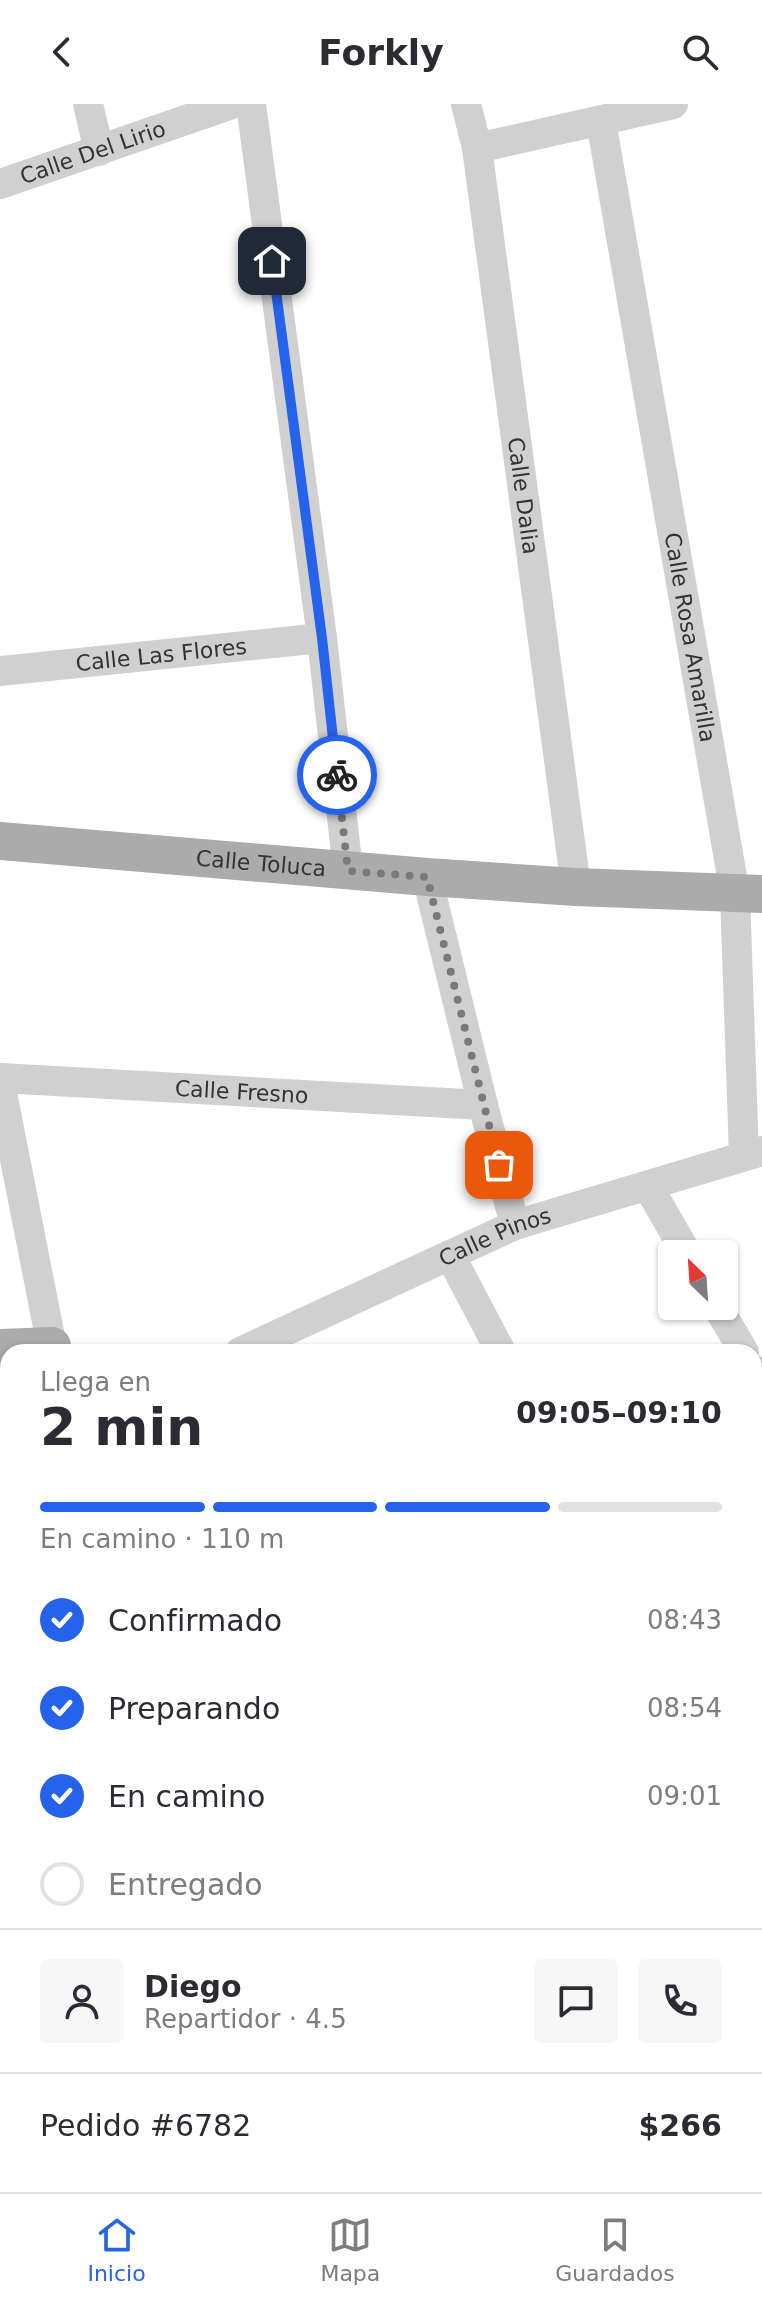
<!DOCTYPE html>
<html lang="es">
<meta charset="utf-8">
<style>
:root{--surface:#fff;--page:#f7f7f7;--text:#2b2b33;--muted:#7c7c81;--line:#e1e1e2;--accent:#2563eb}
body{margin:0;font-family:"DejaVu Sans",sans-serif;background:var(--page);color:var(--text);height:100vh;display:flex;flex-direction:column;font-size:30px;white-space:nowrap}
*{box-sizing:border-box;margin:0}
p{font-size:26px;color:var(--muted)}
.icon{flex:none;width:44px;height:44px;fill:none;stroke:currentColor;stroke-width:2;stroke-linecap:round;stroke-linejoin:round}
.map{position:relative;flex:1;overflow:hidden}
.panel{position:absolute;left:0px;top:1240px;width:762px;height:848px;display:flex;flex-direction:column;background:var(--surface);border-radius:24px 24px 0 0;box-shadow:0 2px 6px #0004}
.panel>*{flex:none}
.needle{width:52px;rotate:335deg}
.buttons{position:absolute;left:658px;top:1136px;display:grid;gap:16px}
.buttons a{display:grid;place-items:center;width:80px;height:80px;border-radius:8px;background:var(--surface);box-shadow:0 2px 6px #0004;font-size:40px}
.pin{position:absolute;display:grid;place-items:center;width:68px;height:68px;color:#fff;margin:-34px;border-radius:16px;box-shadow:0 4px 12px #0006}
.courier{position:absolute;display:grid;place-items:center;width:80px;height:80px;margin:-40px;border:6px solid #2563eb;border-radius:50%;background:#fff;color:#222;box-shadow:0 2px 10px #0007}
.head em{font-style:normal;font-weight:700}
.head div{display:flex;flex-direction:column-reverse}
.head{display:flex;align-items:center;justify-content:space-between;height:136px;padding:0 40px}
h1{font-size:52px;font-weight:700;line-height:60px}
.bar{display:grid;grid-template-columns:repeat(4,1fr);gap:12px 8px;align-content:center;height:96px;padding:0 40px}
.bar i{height:10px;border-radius:6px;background:var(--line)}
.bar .active{background:var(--accent)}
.bar p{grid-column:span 4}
.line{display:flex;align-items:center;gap:20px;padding:0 40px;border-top:2px solid var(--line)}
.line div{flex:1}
.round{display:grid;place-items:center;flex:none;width:84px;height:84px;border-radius:8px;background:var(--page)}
ol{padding:0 40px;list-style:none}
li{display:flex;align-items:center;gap:24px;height:88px}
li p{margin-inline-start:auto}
li .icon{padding:8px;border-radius:50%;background:var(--accent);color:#fff;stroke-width:4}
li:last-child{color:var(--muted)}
li i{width:44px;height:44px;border:4px solid var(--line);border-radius:50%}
header{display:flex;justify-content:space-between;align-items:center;height:104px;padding:0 40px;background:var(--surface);font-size:36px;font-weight:700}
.dock{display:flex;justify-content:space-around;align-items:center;height:112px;border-top:2px solid var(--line);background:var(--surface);font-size:22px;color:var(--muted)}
.dock a{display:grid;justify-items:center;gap:4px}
.dock .active{color:var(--accent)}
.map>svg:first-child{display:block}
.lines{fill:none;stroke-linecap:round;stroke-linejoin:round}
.minor{stroke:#d0d0d0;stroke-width:30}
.major{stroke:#ababab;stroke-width:38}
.done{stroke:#7a7a7a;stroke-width:8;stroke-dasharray:0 14.4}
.route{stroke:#2563eb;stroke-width:10}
.labels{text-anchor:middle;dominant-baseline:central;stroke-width:8;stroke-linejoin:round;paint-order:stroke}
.street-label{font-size:22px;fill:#333;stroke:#fff}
</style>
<header><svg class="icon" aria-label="back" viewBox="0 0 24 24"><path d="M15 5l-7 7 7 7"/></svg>Forkly<svg class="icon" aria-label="search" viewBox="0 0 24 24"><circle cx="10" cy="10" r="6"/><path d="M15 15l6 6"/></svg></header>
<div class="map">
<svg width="762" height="2088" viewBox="0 0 762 2088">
<rect width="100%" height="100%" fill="#fff"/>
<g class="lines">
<g class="minor">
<path d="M88 0 99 47"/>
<path d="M251 0 322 534 348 767"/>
<path id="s1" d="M466 0 477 44 576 783"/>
<path id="s2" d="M601 17 735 790 744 1052"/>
<path d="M477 44 673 0"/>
<path id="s3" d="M0 80 232 0"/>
<path id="s4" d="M0 567 322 534"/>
<path d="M427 773 483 1001 515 1121"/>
<path id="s5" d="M0 974 483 1001"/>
<path d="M0 979 53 1248"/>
<path d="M648 1082 687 1150"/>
<path d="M450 1151 501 1248"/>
<path d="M717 1202 744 1248"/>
<path id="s6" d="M240 1248 515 1121 762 1047"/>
<path d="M754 1266 762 1279"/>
<path d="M754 1387 762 1376"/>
<path d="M0 1578H8"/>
<path d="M754 1587 762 1584"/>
<path d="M754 1804 762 1809"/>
<path d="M0 1814 8 1813"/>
<path d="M754 1937 762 1936"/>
<path d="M0 2030 8 2029"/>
<path d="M710 2080 712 2088"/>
</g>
<g class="major">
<path id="s7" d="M0 737 427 773 576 783 762 790"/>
<path d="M0 1244 52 1242"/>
</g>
</g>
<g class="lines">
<path class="done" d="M337 671 348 767 427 773 499 1061"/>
<path class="route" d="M272 157 322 534 337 671"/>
</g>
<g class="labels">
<g class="street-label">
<text stroke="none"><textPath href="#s3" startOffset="98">Calle Del Lirio</textPath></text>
<text stroke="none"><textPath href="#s1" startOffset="396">Calle Dalia</textPath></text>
<text stroke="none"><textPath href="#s2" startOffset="524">Calle Rosa Amarilla</textPath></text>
<text stroke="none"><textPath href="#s4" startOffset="162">Calle Las Flores</textPath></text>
<text stroke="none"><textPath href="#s7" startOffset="262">Calle Toluca</textPath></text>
<text stroke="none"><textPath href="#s5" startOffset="242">Calle Fresno</textPath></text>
<text stroke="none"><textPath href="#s6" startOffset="280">Calle Pinos</textPath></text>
</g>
</g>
</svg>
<div class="buttons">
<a><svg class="needle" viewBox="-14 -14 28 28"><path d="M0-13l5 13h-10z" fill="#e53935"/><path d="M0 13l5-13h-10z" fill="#7c7c81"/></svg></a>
</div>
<div class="pin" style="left:499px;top:1061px;background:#ea580c"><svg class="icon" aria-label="bag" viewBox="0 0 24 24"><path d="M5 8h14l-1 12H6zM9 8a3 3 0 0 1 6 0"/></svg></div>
<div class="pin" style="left:272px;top:157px;background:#1f2937"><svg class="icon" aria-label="home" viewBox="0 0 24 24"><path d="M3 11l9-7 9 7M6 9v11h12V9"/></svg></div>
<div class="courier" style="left:337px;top:671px"><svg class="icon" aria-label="bike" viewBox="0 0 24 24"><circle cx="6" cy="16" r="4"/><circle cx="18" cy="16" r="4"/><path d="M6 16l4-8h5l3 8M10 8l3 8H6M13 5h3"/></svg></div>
<section class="panel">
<div class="head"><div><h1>2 min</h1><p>Llega en</p></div><em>09:05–09:10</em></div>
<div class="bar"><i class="active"></i><i class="active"></i><i class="active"></i><i></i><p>En camino · 110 m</p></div>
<ol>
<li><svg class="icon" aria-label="check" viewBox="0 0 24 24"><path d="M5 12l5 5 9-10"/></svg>Confirmado<p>08:43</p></li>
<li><svg class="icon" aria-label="check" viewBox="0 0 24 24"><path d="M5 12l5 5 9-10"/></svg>Preparando<p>08:54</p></li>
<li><svg class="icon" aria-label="check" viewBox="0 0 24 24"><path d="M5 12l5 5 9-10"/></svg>En camino<p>09:01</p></li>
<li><i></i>Entregado</li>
</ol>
<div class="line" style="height:144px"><a class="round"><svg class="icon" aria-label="person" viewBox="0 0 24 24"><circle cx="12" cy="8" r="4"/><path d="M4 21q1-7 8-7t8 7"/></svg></a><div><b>Diego</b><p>Repartidor · 4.5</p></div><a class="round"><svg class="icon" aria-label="chat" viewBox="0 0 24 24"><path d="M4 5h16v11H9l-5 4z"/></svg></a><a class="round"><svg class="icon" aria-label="phone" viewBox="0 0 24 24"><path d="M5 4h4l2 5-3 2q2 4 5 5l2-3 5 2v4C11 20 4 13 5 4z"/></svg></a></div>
<div class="line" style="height:104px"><div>Pedido #6782</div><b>$266</b></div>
</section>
</div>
<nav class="dock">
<a class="active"><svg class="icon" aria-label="home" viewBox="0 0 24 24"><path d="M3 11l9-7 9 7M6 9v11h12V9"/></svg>Inicio</a>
<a><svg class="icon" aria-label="map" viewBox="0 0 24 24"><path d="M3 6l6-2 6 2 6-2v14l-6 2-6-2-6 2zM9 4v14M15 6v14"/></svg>Mapa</a>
<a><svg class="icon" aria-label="saved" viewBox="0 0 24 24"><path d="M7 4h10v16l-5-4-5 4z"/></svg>Guardados</a>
</nav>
